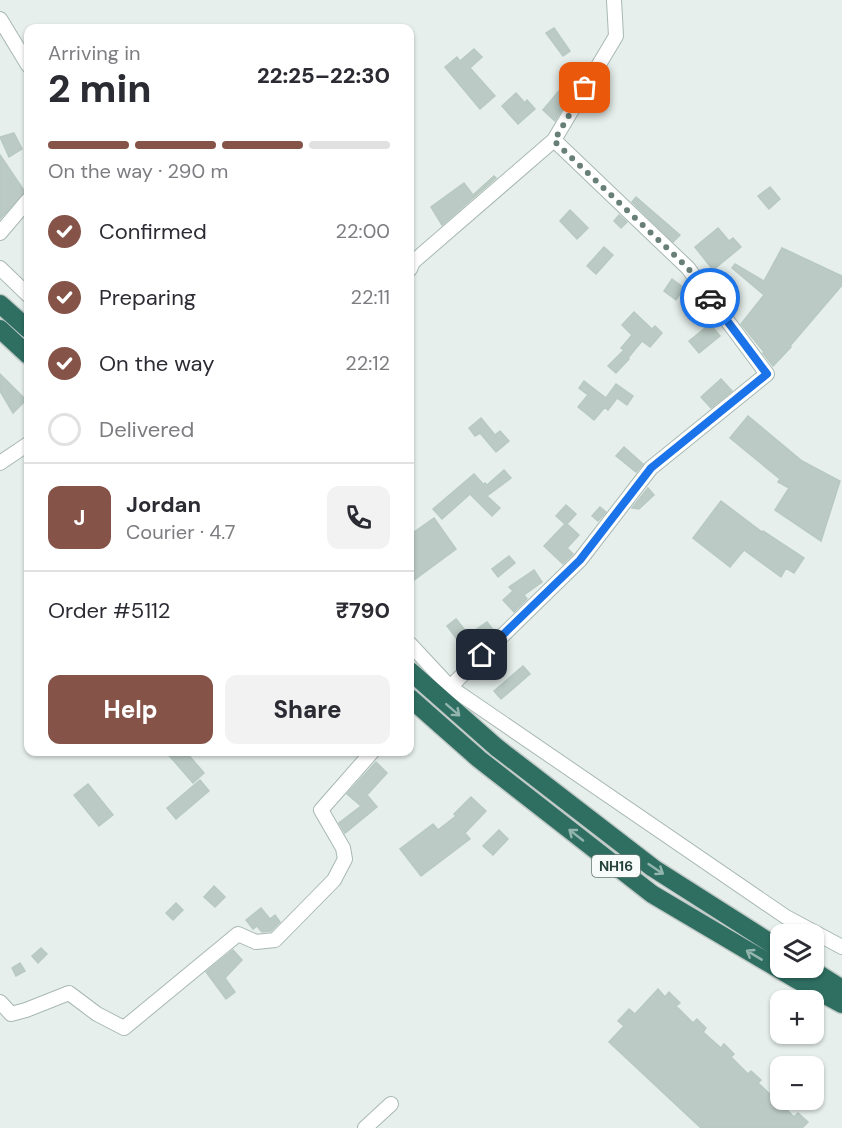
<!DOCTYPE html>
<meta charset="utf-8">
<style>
:root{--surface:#fff;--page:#f2f2f3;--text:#2b2b33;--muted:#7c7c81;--line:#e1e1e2;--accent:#855347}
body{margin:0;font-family:"DM Sans",sans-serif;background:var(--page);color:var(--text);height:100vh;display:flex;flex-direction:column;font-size:22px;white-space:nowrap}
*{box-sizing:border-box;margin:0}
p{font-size:20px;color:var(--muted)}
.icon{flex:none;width:33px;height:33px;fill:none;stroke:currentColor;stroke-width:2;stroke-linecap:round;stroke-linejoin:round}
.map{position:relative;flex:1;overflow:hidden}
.drawer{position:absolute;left:24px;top:24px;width:390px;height:732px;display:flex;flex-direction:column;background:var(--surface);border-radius:12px;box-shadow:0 2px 4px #0004}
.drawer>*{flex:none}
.buttons{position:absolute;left:770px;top:924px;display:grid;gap:12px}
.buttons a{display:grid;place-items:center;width:54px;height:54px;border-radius:12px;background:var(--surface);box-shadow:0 2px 4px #0004;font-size:30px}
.pin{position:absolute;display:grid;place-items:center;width:51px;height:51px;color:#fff;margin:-26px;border-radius:12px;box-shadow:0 3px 9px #0006}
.courier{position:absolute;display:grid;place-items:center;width:60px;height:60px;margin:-30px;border:4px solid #1a73e8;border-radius:50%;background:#fff;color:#222;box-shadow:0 2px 8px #0007}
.overview em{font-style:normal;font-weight:800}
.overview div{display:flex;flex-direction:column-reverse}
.overview{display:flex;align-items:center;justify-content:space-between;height:102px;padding:0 24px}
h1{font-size:39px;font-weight:800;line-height:45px}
.bar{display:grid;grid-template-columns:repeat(4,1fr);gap:9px 6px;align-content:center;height:72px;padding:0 24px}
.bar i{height:8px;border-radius:4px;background:var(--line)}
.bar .current{background:var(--accent)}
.bar p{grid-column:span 4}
.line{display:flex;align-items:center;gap:15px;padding:0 24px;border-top:2px solid var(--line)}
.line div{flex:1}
.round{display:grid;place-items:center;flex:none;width:63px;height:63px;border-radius:12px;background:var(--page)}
ol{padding:0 24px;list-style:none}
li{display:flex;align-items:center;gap:18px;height:66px}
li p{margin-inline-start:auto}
li .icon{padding:6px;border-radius:50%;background:var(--accent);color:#fff;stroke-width:4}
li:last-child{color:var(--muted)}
li i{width:33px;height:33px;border:3px solid var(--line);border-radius:50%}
.primary-button{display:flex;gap:12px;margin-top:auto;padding:12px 24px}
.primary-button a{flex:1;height:69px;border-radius:12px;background:var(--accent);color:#fff;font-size:24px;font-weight:800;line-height:69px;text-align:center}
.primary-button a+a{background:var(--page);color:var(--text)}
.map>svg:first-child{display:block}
.building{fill:#bbcac4;stroke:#b8c9c2;stroke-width:1.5}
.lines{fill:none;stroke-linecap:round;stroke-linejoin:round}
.minor-casing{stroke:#a8b8b2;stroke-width:16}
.highway-casing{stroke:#c2cac8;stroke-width:21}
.minor{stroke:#fff;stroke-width:14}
.highway{stroke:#2f6f62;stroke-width:18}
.oneway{stroke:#93b5ae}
.done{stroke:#687f78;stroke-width:6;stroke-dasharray:0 10.8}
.route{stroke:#1a73e8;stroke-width:8}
.labels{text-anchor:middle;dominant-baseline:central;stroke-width:4.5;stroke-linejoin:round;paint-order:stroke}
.shield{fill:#f7fbf9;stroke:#637a73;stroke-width:1.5}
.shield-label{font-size:14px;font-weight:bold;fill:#24423a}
</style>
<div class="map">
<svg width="842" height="1128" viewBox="0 0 842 1128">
<rect width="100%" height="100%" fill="#e6efeb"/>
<path class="building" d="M554 28 570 51 563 56 546 33Z
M474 49 482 57 470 68 495 96 480 109 445 67 457 57 460 61Z
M569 79 575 86 555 121 543 110Z
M516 93 525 103 527 100 535 109 518 124 502 106Z
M14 133 22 149 9 157 0 137Z
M0 155 25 192 0 219Z
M494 176 496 178 442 225 431 207 464 183 473 195Z
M770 187 780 199 769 209 758 196Z
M636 197 680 235 673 242 632 202Z
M570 210 588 228 577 239 560 221Z
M619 215 627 222 621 228 614 221Z
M718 228 729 241 733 238 741 247 713 270 695 247Z
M604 247 613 255 596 274 587 266Z
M782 248 842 276V285L790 346 791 347 773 366 763 353 764 352 741 324 764 295 732 268 735 264 764 281Z
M672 279 684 288 676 300 664 291Z
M634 312 652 329 655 326 662 333 650 347 642 341 628 358 629 359 616 373 608 366 624 350 621 348 632 335 622 325Z
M710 324 720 336 699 353 689 341Z
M0 374 26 400 13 413 0 391Z
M721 379 732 391 711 408 701 397Z
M584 381 606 398 616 384 633 396 627 405 617 398 608 410 605 407 594 420 578 407 588 395 579 388Z
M748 416 802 461 840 481 821 541 775 510 789 488 778 482 780 479 730 438Z
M481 418 495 435 500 431 509 441 496 452 480 433 475 436 469 428Z
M624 447 643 464 636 472 616 456Z
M504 470 511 478 487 496 500 508 492 516 470 494 442 519 433 509 474 474 484 485 485 483 487 485Z
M648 488 654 495 639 509 632 508Z
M721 501 762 532 763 531 804 558 794 573 786 568 781 577 744 550 730 567 693 538Z
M566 505 576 514 567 524 579 535 567 548 573 554 563 564 544 546 565 524 556 516Z
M600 507 606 512 598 521 592 516Z
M434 518 456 549 410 583V544L414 541 410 535Z
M509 556 515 563 498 577 492 569Z
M534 570 542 582 524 595 527 599 514 612 503 600 513 591 509 587Z
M456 619 469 635 459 642 447 626Z
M487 622 494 631 482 643 474 631Z
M523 666 530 674 501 699 494 691Z
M166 752H186L204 773 193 783Z
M376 762 387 773 367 795 377 807 345 833 339 823 361 806 347 794Z
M200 780 209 791 176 819 167 808Z
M88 784 113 815 99 826 74 795Z
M471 797 486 811 465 833 470 839 421 876 400 849 433 824 438 830 456 816 454 814Z
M499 830 508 839 493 855 483 846Z
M214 886 225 897 215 907 204 897Z
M176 903 183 910 173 920 166 913Z
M261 908 270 919 275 915 280 922 271 931 262 932 257 926 253 929 246 920Z
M41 948 47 954 38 963 32 956Z
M233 950 242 960 225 978 235 992 226 999 206 972Z
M20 963 25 971 16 976 12 968Z
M658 989 665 997 669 992 680 1003 676 1006 693 1023 697 1019 706 1028 703 1032 721 1048 724 1044 734 1054 731 1057 748 1074 751 1071 761 1080 758 1083 773 1097 776 1093 780 1100 785 1101 782 1105 794 1117 798 1113 808 1122 802 1128H701L609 1042 624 1026 618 1021 629 1009 635 1014Z"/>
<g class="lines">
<defs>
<path id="minor" d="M0 19 28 65
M554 140 616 36 614 0
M0 233 28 200
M0 268 28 295
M410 269 413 262 554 140 688 268 767 374 651 468 580 560 450 687
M0 463 28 444
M410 644 450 687 786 917 842 947
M0 1002 11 1014 26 1010 69 993 97 1014 124 1028 238 934 256 942 275 940 334 880 345 859 343 848 321 810 372 752
M365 1128 391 1104"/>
<path id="highway" d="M0 304 28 329
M0 329 28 355
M410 671 496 747 653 868 780 949
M410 698 479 759 652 894 794 978 842 1004
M809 968 842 989"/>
</defs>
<use href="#minor" class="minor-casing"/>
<use href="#highway" class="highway-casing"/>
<use href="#minor" class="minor"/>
<use href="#highway" class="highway"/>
</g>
<defs><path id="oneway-shaft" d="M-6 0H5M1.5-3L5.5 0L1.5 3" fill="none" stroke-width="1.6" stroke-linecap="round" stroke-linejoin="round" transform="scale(1.5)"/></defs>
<g class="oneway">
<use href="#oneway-shaft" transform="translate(453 710) rotate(41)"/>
<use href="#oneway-shaft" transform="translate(576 835) rotate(-142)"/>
<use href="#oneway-shaft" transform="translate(656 869) rotate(34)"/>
<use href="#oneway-shaft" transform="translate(754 955) rotate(-149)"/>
</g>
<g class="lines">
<path class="done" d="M585 88 554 141 688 268 710 298"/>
<path class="route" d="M482 655 580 560 651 468 767 374 710 298"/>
</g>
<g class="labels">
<rect class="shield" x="592" y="855" width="48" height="22" rx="4.5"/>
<g class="shield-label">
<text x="616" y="866">NH16</text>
</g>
</g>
</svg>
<div class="buttons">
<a><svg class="icon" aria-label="layers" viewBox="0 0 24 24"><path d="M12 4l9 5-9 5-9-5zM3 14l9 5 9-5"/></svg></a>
<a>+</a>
<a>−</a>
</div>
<div class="pin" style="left:585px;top:88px;background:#ea580c"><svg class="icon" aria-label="bag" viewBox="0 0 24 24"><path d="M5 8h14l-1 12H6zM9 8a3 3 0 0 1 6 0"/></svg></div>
<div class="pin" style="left:482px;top:655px;background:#1f2937"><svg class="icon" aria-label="home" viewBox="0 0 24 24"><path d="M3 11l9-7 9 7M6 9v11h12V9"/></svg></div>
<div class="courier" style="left:710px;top:298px"><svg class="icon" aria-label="car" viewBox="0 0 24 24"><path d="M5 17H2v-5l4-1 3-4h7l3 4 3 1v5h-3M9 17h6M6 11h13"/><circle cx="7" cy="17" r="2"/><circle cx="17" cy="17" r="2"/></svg></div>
<section class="drawer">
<div class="overview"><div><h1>2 min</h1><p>Arriving in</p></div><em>22:25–22:30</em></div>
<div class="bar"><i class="current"></i><i class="current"></i><i class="current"></i><i></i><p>On the way · 290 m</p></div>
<ol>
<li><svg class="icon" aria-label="check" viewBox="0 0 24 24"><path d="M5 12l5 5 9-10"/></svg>Confirmed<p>22:00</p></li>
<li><svg class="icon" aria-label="check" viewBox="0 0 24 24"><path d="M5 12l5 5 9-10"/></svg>Preparing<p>22:11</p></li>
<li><svg class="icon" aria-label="check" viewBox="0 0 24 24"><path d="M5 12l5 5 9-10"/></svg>On the way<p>22:12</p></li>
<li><i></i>Delivered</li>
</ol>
<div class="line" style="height:108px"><b class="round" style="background:var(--accent);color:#fff">J</b><div><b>Jordan</b><p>Courier · 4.7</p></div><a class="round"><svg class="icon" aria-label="phone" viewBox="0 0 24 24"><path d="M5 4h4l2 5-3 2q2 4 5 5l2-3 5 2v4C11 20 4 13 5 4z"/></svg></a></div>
<div class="line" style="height:78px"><div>Order #5112</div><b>₹790</b></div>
<div class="primary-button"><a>Help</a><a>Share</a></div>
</section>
</div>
